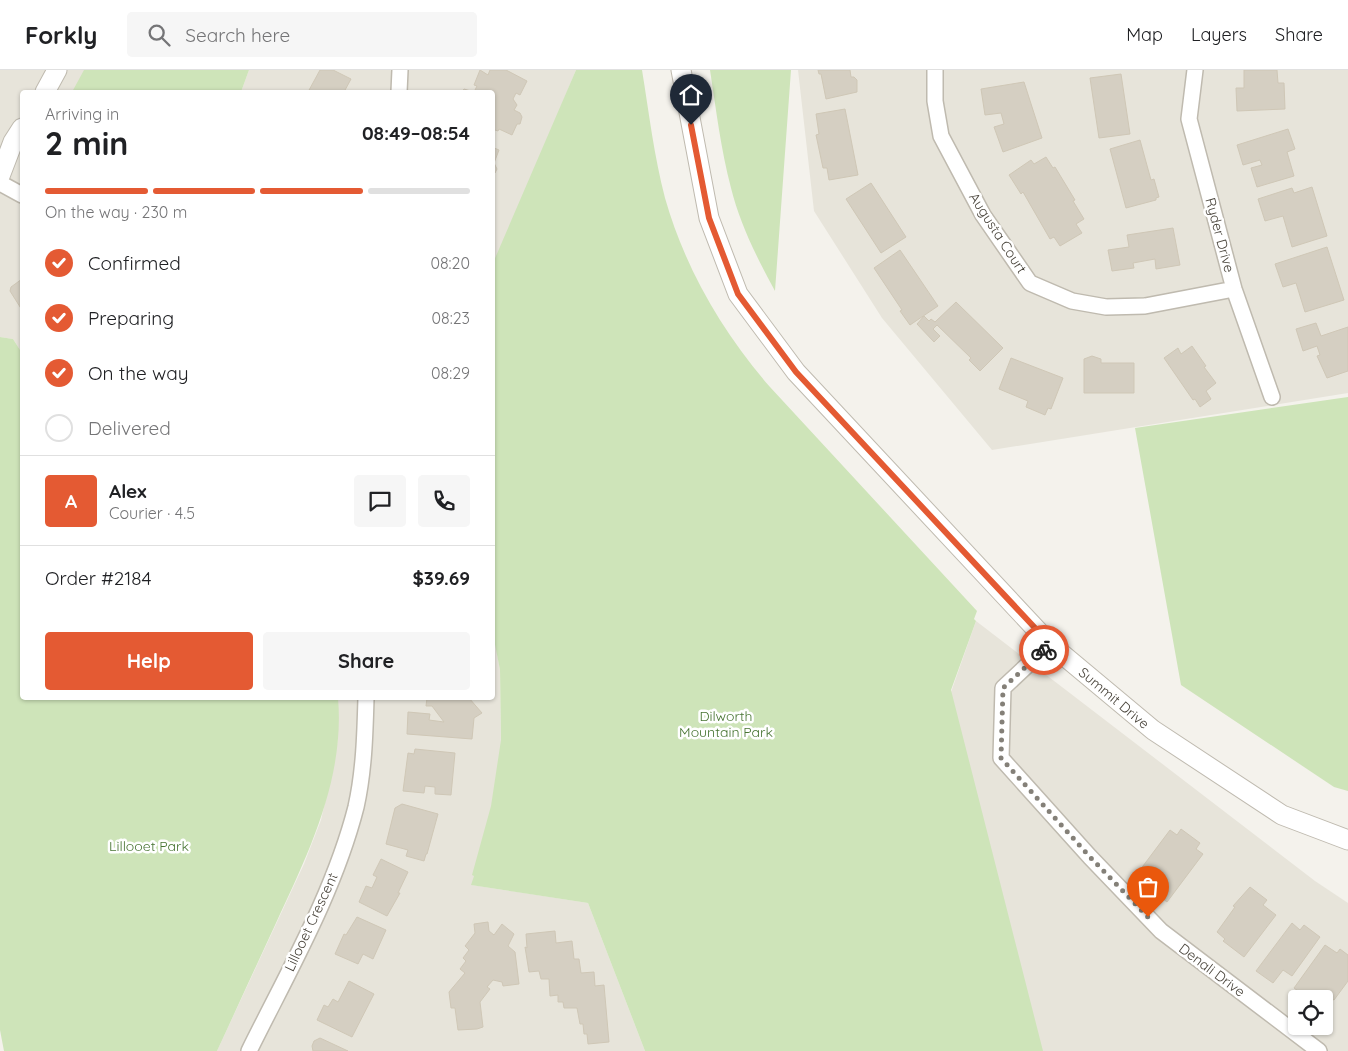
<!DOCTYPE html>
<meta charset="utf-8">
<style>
:root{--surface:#fff;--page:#f6f6f6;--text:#202124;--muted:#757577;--line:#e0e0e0;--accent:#e45a33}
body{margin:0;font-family:Quicksand,sans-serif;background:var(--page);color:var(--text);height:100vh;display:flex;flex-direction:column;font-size:19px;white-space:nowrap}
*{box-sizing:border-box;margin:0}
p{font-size:16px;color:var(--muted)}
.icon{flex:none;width:28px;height:28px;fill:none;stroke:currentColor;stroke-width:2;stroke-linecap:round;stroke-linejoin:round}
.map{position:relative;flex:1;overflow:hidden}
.sheet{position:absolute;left:20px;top:20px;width:475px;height:610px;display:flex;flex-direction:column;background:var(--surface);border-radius:5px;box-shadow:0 1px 4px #0004}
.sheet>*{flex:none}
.buttons{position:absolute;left:1288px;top:920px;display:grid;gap:10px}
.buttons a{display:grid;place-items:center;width:45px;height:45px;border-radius:5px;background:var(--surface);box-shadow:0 1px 4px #0004;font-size:25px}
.pin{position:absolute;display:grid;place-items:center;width:42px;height:42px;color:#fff;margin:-51px -21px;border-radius:50% 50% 50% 0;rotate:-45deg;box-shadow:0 0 5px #0007}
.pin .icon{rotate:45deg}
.courier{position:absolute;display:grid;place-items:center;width:50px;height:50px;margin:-25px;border:4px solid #e45a33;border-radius:50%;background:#fff;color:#222;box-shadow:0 1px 6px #0007}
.head em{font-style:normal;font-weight:700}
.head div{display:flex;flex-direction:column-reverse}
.head{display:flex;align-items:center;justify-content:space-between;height:85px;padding:0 25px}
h1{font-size:32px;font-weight:700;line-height:38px}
.bar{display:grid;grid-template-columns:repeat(4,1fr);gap:8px 5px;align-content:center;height:60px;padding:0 25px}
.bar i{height:6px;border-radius:4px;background:var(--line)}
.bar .active{background:var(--accent)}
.bar p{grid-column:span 4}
.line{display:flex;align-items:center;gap:12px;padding:0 25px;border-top:1px solid var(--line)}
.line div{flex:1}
.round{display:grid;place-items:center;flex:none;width:52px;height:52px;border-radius:5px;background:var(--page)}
ol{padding:0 25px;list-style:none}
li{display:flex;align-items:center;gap:15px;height:55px}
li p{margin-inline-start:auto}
li .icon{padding:5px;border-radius:50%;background:var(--accent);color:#fff;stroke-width:4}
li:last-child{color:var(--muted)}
li i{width:28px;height:28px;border:2px solid var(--line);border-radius:50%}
.cta{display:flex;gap:10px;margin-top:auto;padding:10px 25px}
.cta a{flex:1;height:58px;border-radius:5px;background:var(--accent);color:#fff;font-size:20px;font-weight:700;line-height:58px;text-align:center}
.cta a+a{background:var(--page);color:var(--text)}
header{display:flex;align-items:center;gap:30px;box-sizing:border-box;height:70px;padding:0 25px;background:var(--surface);border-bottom:1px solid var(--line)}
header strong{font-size:24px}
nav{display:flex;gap:28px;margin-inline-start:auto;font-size:18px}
.search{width:350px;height:45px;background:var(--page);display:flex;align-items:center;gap:12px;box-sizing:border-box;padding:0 18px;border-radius:5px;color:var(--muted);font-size:19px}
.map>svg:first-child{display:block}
.residential{fill:#e7e4da;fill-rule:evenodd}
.green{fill:#cee4b9}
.building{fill:#d5cfc2;stroke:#cfc7b6}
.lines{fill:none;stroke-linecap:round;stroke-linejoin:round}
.minor-casing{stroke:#bfbaaf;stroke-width:18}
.tertiary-casing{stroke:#bfbaaf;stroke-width:21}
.minor{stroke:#fff;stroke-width:15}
.tertiary{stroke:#fff;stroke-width:19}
.done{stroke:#848078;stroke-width:5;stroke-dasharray:0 9}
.route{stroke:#e45a33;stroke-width:6}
.labels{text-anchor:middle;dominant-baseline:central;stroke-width:5;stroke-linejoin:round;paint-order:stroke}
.street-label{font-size:14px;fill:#48433a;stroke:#fff}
.park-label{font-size:14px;fill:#477432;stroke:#fff}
</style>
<header>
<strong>Forkly</strong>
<div class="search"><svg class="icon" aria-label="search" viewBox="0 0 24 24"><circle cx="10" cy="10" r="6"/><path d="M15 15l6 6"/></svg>Search here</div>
<nav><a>Map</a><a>Layers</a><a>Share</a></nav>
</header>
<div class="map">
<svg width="1348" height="981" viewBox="0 0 1348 981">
<rect width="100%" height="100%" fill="#f4f2ec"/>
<path class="residential" d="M0 0H88L76 22H22V283L13 269 0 267Z
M249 0H576L493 201 492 22H241Z
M798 0H1348V323L992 380 882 248 814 141Z
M976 551 1315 811 1348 833V981H1040L950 625ZM1296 929H1324V956H1296Z
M493 559 500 600 501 677 490 746 472 815 588 833 645 981H217L304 794 321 750 332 702 338 669V628H492Z"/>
<path class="green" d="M84 0H249L241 22H72Z
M576 0H642C649 43 654 86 665 128 685 198 722 262 770 317L977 541 974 549 976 551 951 620 1043 981H645L588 833 471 815 474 806 472 805 491 736 501 670 500 600 492 559 493 193Z
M710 0H791L775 221C757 188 740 154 731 118 721 80 716 39 710 0Z
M0 267 13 269 22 283V628H338C345 708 309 782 276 853 256 896 237 938 217 981H4L0 960Z
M1348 327V721L1334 717 1181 615 1135 358Z"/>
<path class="building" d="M320 0H333L351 9 344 22H308Z
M480 0 488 5 490 0H506L527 11 520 25 516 23 513 29 517 35 514 40 520 43 522 47 520 54H517L512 65 499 59 498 61 492 59V22H462L464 19 474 22 477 16 474 15Z
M818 0H850L851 7H854L857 10V22L826 29 821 4H819Z
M1244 0H1277L1278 13H1284L1285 39 1237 41 1236 18H1244Z
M1121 4 1130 64 1099 68 1090 8Z
M1024 12 1042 68 1003 82 994 57 1004 54 1001 43 985 45 981 19Z
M845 39 858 105 829 110 827 98H823L816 65 819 64 816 44Z
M1288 59 1295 79 1287 82 1294 106 1257 117 1251 98 1262 95 1260 90 1243 95 1237 75Z
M1140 70 1151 110 1154 109 1159 127 1156 128V130L1126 138 1110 79Z
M492 77 499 80 494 93 497 99 495 103 492 104Z
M1046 87 1053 98 1055 97 1075 130 1073 131 1084 149 1076 154 1082 163 1060 176 1054 167 1050 169 1023 122 1021 124 1009 105 1031 90 1034 94Z
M871 113 906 167 881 183 846 129Z
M1312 117 1327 166 1292 177 1283 146 1265 151 1258 129 1292 118 1294 123Z
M1173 158 1180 195 1156 199 1155 189 1133 193 1134 198 1112 201 1108 180 1129 177 1127 165Z
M1327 177 1344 230 1305 242 1296 213 1283 217 1275 194Z
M900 180 938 236 910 255 900 241 902 240 874 198Z
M22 209V240L10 221 11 217Z
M956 232 1003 278 980 301 969 290 971 288 937 255 933 259 940 266 934 272 917 254 924 246 929 251 931 249 935 252Z
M1316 253 1321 266 1348 257V301L1327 308 1317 286 1320 285 1317 276 1303 281 1296 259Z
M1192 276 1206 296 1204 297 1216 313 1206 321 1211 329 1200 337 1195 329 1193 330 1164 288 1178 278 1181 284Z
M1092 286 1101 289V293H1134V323H1084V289Z
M1011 288 1063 308 1051 339 1048 338 1045 345 1026 337 1028 331 999 319Z
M427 628H469L482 643 474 648 472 669 407 664 408 642 430 644 429 650 444 652 432 636H426Z
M415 679 455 683 451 725 435 724V717L425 716 424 723 403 721 408 683 414 684Z
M402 734 438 744 427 784H426L424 791 406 786 408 780 386 774 395 738Z
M1181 759 1200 773 1196 779 1203 784 1167 832 1145 815 1149 810 1140 800 1170 760 1177 765Z
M381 789 408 802 398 823H400L387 846 359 832 366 816 372 818 377 807 373 805Z
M1250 817 1267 830 1263 835 1276 845 1244 887 1223 871 1225 869 1217 862 1235 837 1233 836Z
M357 847 386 860 373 889 363 884 358 894 335 884 344 864 346 865Z
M488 852 489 861 494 865 502 854 514 864 508 876 515 882 519 914 503 916 502 912 493 910 487 917 490 919 480 932 483 957 477 959 458 960 455 938H451L449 922 465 903 460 899 466 891 463 888 469 880 465 876 475 863 474 854Z
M1292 853 1300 860 1304 855 1320 867 1292 906 1283 900 1273 913 1256 901Z
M555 861 556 873 572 871 574 889H579L581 903 594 902 595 916 604 915 609 972 588 974 587 964H584L583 954H580L577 938H564L563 932H558V925L550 926 549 909H541L539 901 529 902 525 877 527 878 526 864Z
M1325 875 1337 883 1340 879 1348 885V911L1334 930 1321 923 1316 929H1309L1294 918Z
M349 911 374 924 352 967 317 950 324 935 328 937 333 929 338 932Z
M320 968 348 981H313L312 976 314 971Z"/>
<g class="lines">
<defs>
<path id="minor" d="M935 0V31L941 66 983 145 1030 213 1072 231 1106 237 1145 236 1234 219
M1195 0 1189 49 1234 219 1272 327
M399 22 400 0
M0 113 22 125
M1050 574 1003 618 1001 688 1090 787 1161 861 1319 981
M249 981C288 902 334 823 356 737 364 701 365 664 366 628"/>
<path id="tertiary" d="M681 0 709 148 738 224 796 302 1050 574 1153 660 1282 745 1348 770
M45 22 57 0
M0 106 13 72 22 58"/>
</defs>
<use href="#minor" class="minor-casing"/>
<use href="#tertiary" class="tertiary-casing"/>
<use href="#minor" class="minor"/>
<use href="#tertiary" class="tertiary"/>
</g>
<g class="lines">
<path class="done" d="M1044 580 1003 618 1001 688 1090 787 1148 847"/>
<path class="route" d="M691 55 709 148 738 224 796 302 1050 574 1044 580"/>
</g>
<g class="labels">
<g class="street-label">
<text transform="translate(998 163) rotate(57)">Augusta Court</text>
<text transform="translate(1220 165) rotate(75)">Ryder Drive</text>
<text transform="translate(1114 628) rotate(40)">Summit Drive</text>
<text transform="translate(311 852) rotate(-65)">Lillooet Crescent</text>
<text transform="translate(1212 900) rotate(37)">Denali Drive</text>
</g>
<g class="park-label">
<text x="726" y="646">Dilworth<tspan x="726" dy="16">Mountain Park</tspan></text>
<text x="149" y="776">Lillooet Park</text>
</g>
</g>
</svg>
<div class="buttons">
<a><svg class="icon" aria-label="locate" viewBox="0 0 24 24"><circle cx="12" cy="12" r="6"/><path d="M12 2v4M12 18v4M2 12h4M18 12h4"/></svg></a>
</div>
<div class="pin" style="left:1148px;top:847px;background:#ea580c"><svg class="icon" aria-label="bag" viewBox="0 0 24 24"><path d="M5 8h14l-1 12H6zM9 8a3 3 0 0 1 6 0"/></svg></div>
<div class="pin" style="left:691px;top:55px;background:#1f2937"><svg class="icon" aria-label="home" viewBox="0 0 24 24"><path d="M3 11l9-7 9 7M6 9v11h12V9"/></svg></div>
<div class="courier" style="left:1044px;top:580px"><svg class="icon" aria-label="bike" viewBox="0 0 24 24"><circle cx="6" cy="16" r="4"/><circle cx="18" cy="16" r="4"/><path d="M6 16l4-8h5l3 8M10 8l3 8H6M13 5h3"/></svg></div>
<section class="sheet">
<div class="head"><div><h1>2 min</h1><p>Arriving in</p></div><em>08:49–08:54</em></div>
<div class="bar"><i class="active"></i><i class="active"></i><i class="active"></i><i></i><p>On the way · 230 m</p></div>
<ol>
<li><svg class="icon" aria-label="check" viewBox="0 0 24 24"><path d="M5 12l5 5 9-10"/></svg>Confirmed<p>08:20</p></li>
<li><svg class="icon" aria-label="check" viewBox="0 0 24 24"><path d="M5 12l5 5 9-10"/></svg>Preparing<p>08:23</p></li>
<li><svg class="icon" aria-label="check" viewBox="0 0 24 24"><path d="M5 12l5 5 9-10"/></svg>On the way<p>08:29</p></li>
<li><i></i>Delivered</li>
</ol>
<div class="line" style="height:90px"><b class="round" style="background:var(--accent);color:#fff">A</b><div><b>Alex</b><p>Courier · 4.5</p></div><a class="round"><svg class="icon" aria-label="chat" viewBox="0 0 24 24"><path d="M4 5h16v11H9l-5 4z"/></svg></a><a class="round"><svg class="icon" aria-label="phone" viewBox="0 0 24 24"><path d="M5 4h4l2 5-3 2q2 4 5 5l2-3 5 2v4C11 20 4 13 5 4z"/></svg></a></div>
<div class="line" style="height:65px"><div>Order #2184</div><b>$39.69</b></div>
<div class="cta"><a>Help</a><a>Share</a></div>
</section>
</div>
